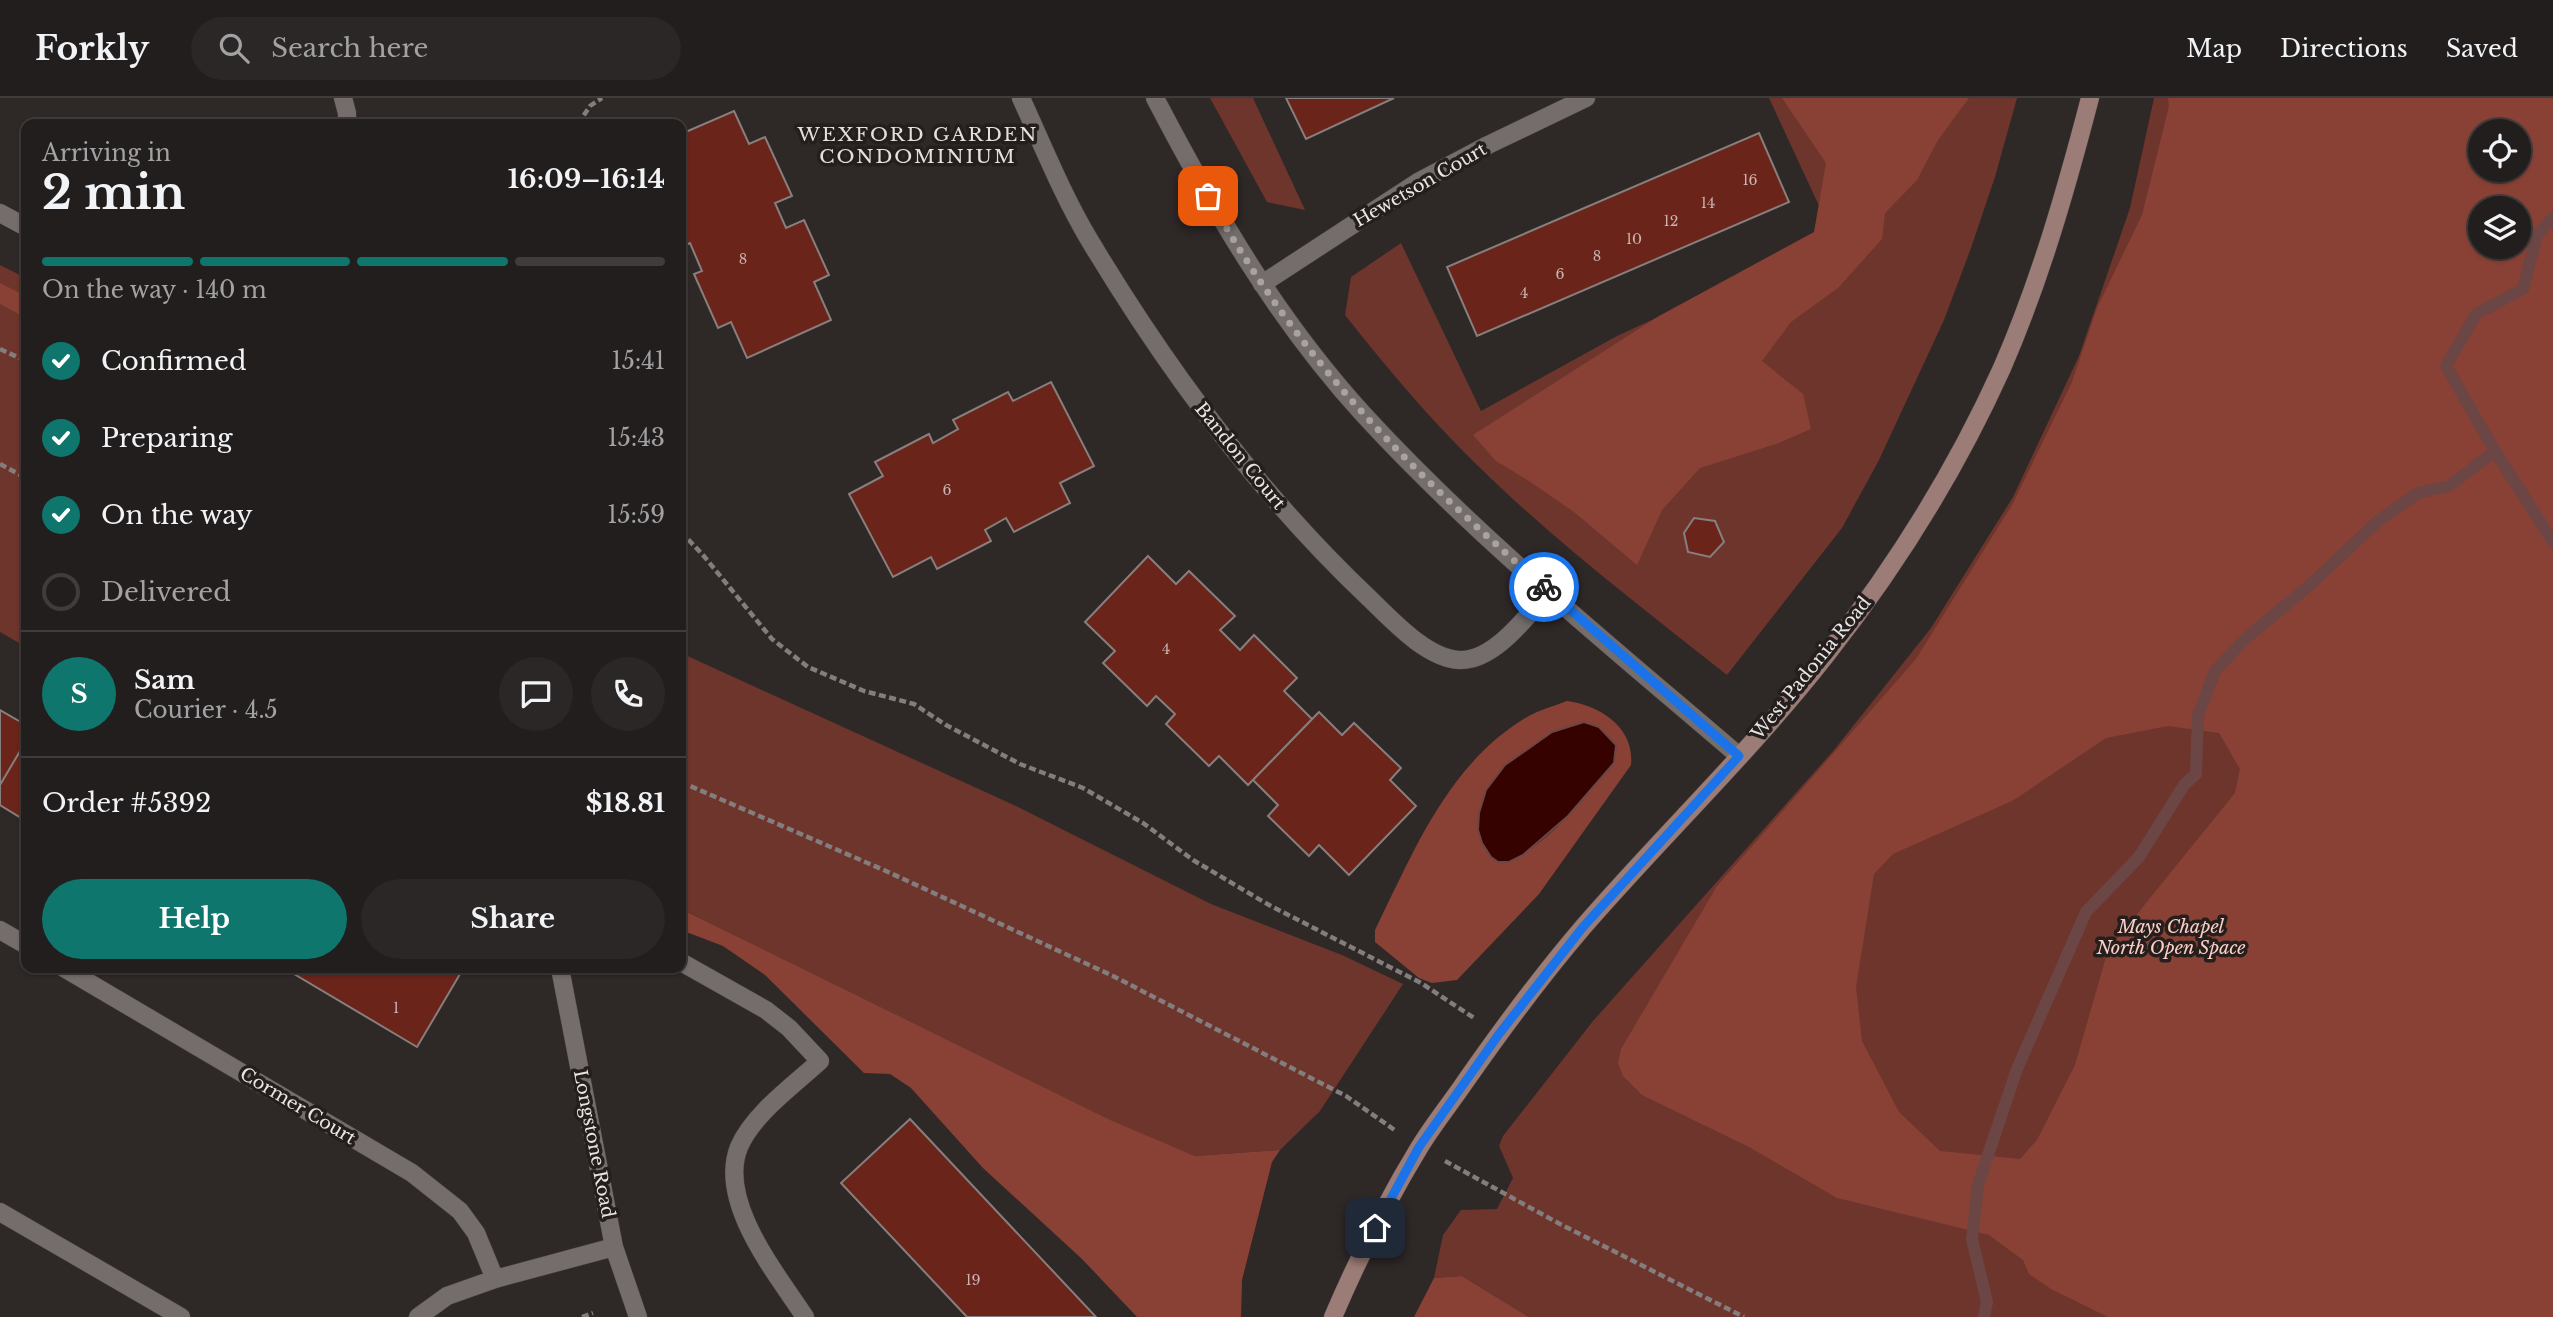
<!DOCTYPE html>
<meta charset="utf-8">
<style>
:root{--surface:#221e1d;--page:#2a2726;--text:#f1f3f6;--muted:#a2a2a4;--line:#3f3c3b;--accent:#0f766e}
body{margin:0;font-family:"Libre Baskerville",serif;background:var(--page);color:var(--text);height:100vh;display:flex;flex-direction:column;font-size:26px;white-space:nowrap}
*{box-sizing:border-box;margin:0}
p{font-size:23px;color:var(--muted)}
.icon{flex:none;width:38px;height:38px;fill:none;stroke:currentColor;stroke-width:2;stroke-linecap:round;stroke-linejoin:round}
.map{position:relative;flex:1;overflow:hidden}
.panel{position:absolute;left:21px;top:21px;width:665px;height:854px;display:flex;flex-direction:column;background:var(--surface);border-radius:14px;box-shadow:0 2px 5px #0004,0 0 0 2px var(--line)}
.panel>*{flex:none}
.controls{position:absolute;left:2468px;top:21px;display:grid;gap:14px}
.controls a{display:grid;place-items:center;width:63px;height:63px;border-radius:50%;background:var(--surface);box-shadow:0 2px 5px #0004,0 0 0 2px var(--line);font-size:35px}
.pin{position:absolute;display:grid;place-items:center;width:60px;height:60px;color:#fff;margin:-30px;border-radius:14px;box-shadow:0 4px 10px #0006}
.courier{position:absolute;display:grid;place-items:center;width:70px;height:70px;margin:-35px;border:5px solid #1a73e8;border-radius:50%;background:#fff;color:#222;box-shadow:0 2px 9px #0007}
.head em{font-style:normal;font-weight:800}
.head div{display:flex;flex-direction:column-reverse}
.head{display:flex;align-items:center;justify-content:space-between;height:119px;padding:0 21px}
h1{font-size:46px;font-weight:800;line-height:52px}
.bar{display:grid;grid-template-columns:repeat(4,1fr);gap:10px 7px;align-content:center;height:84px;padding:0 21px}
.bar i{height:9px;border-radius:5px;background:var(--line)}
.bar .selected{background:var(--accent)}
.bar p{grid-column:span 4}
.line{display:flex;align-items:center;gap:18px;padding:0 21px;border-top:2px solid var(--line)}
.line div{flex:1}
.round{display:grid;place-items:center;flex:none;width:74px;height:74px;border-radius:37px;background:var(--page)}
ol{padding:0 21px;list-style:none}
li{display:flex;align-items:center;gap:21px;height:77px}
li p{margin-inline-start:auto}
li .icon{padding:7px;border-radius:50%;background:var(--accent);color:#fff;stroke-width:4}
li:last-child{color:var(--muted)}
li i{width:38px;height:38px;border:4px solid var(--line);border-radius:50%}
.cta{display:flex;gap:14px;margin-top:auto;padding:14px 21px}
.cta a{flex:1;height:80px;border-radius:42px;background:var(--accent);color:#fff;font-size:28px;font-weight:800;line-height:80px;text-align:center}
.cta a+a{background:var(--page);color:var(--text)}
header{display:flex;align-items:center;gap:42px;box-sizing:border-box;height:98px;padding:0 35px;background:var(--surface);border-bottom:2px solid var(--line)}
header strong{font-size:33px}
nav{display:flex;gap:38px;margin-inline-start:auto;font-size:24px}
.search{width:490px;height:63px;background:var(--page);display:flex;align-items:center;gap:18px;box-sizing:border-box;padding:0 24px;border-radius:38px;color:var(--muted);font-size:26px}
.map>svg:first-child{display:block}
.green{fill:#6d352c;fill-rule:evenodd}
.forest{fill:#894135;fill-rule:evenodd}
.water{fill:#350200;stroke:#6b4644;stroke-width:2}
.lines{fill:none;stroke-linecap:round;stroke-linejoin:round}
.stream{stroke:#6b4644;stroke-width:12}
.building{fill:#6a241a;stroke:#877f7e;stroke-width:2}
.minor-casing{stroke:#494443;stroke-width:19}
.secondary-casing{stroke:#494443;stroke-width:19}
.path{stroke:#837e7d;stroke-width:4.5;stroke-dasharray:7 3.5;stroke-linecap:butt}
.minor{stroke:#746d6c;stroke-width:18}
.secondary{stroke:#9c7c76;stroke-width:18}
.done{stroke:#a8a3a2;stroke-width:7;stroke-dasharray:0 12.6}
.route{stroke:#1a73e8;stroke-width:9}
.labels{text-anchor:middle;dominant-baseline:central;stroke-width:7;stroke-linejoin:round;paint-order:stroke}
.number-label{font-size:14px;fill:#c9b5b2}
.street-label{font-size:18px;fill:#e9e5e4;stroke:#241e1d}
.park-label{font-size:18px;font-style:italic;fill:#fccfc6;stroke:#241e1d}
.neighbourhood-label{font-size:19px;letter-spacing:2px;fill:#e7dfde;stroke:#241e1d}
</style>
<header>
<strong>Forkly</strong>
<div class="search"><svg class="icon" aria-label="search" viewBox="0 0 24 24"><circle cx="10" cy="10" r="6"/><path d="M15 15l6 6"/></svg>Search here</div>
<nav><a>Map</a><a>Directions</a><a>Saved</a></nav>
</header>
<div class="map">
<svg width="2553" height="1219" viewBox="0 0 2553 1219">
<rect width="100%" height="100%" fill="#2e2827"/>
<path class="green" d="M1210 0H1253L1305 112 1267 104Z
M1769 0H2017L1995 79 1971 150 1944 222 1879 362 1842 430 1727 577C1641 509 1553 442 1475 365 1428 319 1386 269 1345 217L1351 179 1401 145 1481 313 1617 238 1833 138Z
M2154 0H2553V1219H1529L1462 1178 1434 1180 1443 1137 1461 1112 1497 1111 1513 1080 1499 1048 1503 1038 1593 923 1834 652 1931 530 2013 399 2079 258 2130 110ZM2480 33H2518V72H2480ZM2480 110H2518V149H2480Z
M0 167 26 180V549L0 534Z
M681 555 1016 708 1211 806 1342 857 1403 886 1320 1013 1280 1052 1195 1058 1110 1023 681 811Z"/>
<path class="forest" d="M1782 0H1969L1938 42 1917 82 1885 115 1882 141 1838 190 1791 224 1762 263 1803 296 1811 331 1776 346 1700 370 1662 412 1637 467 1574 414 1529 383 1496 363 1473 337 1659 218 1814 134 1826 65Z
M2168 0H2553V1219H2108L2051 1191 2029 1176 2023 1162 1989 1137 1837 1100 1749 1049 1642 997 1623 978 1618 965 1621 951 1717 788 1916 561 2012 407 2072 284 2097 210 2142 117 2169 8ZM2480 33H2518V72H2480ZM2480 110H2518V149H2480ZM2168 628 2219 635 2240 671 2235 695 2108 852 2075 967 2037 1042 2020 1061 1940 1053 1899 1014 1862 943 1856 889 1874 776 1893 756 2014 702 2106 640Z
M0 185 26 198V220L0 206Z
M1567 603C1600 607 1635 630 1631 667L1539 796 1457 882 1432 885 1419 880 1375 844V832C1414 753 1448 666 1527 619 1539 612 1554 608 1567 603ZM1614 665C1583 701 1552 743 1509 764 1485 748 1477 746 1479 715Z
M681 811 1110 1022 1195 1058 1280 1052 1272 1064 1242 1182 1241 1219H1137L1082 1161 983 1070 911 990 890 976 864 975 765 877 723 848 681 832Z
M1462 1178 1529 1219H1414L1434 1180Z"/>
<path class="water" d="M1584 624 1599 629 1616 647 1614 665 1568 718 1523 757 1509 764H1498L1491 759 1482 745 1478 732 1479 715 1486 692 1505 667 1552 634Z"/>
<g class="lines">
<path class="stream" d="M2495 353 2553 444
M1984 1219 1987 1204 1972 1141 1978 1087 2017 971 2086 814 2139 759 2184 687 2196 676 2198 617 2215 573 2243 543 2312 485 2378 423 2418 395 2449 388 2495 353 2446 268 2476 216 2523 191 2537 137 2553 120"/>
</g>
<path class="building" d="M1286 0H1394L1306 41Z
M734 13 749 46 765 39 792 98 775 105 786 130 804 122 829 177 814 184 831 222 747 260 731 224 718 230 694 176 702 173 690 145 681 149V36Z
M1759 35 1789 104 1477 238 1447 169Z
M1051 284 1094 368 1060 385 1070 405 1014 434 1006 420 985 432 991 443 937 471 931 459 893 479 849 396 883 378 875 364 929 336 933 345 958 331 953 322 1008 294 1013 303Z
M1694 420 1715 423 1724 444 1710 459 1688 454 1684 435Z
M1148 458 1176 486 1189 473 1235 518 1220 532 1240 552 1254 537 1297 580 1284 593 1312 621 1248 687 1219 658 1209 668 1166 626 1175 616 1156 598 1147 608 1103 565 1115 553 1085 524Z
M0 612 26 627V643L0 687Z
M1319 614 1342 637 1354 625 1401 670 1390 682 1416 708 1349 777 1319 747 1309 758 1268 718 1278 707 1253 682Z
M26 643V723L0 707V687Z
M284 870H461L463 871 417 949Z
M910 1021 1096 1219H967L841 1085Z"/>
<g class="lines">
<defs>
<path id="minor" d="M343 0 347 15V26
M1021 0C1043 48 1063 98 1090 143 1168 273 1259 396 1369 500 1392 522 1426 560 1459 562 1494 564 1528 517 1549 493
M1155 0C1214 113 1277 222 1364 317 1478 441 1611 548 1739 658
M0 115 26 129
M1262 186 1418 84 1488 47 1586 0
M0 832 26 847
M681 864 766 912 789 930 820 963C794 987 753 1016 739 1049 717 1104 777 1176 805 1219
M64 870 412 1075 460 1113 476 1135 495 1181
M560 870 614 1149 638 1219
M0 1114 181 1219
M418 1219 447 1198 495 1181 614 1149"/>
<path id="secondary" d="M1333 1219C1358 1161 1386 1104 1419 1050 1433 1027 1450 1006 1465 984 1502 931 1542 877 1584 828 1664 736 1752 652 1827 556 1896 468 1956 372 2002 270 2040 183 2066 92 2090 0"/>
</defs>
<use href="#minor" class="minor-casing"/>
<use href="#secondary" class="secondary-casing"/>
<path class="path" d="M578 26 590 8 602 0
M0 251 26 263
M0 366 26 380
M681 434 703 457 772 541 808 569 864 593 914 606 946 627 1020 666 1083 690 1143 725 1193 762 1269 807 1421 885 1474 920
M681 684 886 773 1113 878 1346 998 1396 1033
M1445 1063 1560 1126 1744 1219
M582 1219 593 1215"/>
<use href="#minor" class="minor"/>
<use href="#secondary" class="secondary"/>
</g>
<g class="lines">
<path class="done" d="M1208 98C1251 175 1303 249 1363 315 1419 378 1482 434 1544 489"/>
<path class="route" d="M1375 1130 1419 1049 1499 936 1583 829 1739 658 1544 489"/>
</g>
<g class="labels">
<g class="number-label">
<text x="1750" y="82">16</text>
<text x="1708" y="105">14</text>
<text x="1671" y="123">12</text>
<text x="1634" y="141">10</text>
<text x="1597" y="158">8</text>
<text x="743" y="161">8</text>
<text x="1560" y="176">6</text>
<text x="1524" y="195">4</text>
<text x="947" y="392">6</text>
<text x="1166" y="551">4</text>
<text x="396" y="910">1</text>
<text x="973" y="1182">19</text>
</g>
<g class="street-label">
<text transform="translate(1420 87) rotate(-30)">Hewetson Court</text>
<text transform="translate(1240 358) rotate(51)">Bandon Court</text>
<text transform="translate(1811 570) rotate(-51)">West Padonia Road</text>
<text transform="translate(298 1008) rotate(31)">Cormer Court</text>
<text transform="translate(594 1046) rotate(79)">Longstone Road</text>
</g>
<g class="park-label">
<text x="2171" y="829">Mays Chapel<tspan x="2171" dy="21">North Open Space</tspan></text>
</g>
<g class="neighbourhood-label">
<text x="918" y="36">WEXFORD GARDEN<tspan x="918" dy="22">CONDOMINIUM</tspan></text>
</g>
</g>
</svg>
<div class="controls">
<a><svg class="icon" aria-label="locate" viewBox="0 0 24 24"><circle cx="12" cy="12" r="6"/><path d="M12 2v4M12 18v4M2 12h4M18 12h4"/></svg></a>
<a><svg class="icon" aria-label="layers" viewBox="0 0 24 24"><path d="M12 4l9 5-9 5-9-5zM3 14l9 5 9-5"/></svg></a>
</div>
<div class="pin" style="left:1208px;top:98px;background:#ea580c"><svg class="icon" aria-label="bag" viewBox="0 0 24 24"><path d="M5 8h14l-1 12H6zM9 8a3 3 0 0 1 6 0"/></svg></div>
<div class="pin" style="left:1375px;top:1130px;background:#1f2937"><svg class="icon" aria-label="home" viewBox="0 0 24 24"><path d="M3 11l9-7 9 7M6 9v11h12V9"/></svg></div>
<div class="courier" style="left:1544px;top:489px"><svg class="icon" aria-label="bike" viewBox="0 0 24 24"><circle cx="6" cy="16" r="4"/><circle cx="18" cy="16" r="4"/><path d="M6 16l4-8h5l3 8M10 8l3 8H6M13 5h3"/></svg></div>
<section class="panel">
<div class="head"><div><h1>2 min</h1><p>Arriving in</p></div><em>16:09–16:14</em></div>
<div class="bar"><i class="selected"></i><i class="selected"></i><i class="selected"></i><i></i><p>On the way · 140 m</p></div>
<ol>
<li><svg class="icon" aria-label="check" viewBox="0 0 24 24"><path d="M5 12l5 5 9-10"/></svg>Confirmed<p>15:41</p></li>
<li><svg class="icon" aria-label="check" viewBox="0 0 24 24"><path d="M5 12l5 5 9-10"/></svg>Preparing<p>15:43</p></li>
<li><svg class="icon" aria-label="check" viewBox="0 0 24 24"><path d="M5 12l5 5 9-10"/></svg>On the way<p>15:59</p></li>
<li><i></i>Delivered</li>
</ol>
<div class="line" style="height:126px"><b class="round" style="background:var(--accent);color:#fff">S</b><div><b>Sam</b><p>Courier · 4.5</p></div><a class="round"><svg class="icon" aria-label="chat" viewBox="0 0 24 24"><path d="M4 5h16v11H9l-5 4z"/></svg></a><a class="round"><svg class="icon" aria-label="phone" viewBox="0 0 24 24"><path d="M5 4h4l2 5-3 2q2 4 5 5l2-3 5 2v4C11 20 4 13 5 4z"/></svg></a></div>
<div class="line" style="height:91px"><div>Order #5392</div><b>$18.81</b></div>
<div class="cta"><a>Help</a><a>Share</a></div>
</section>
</div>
